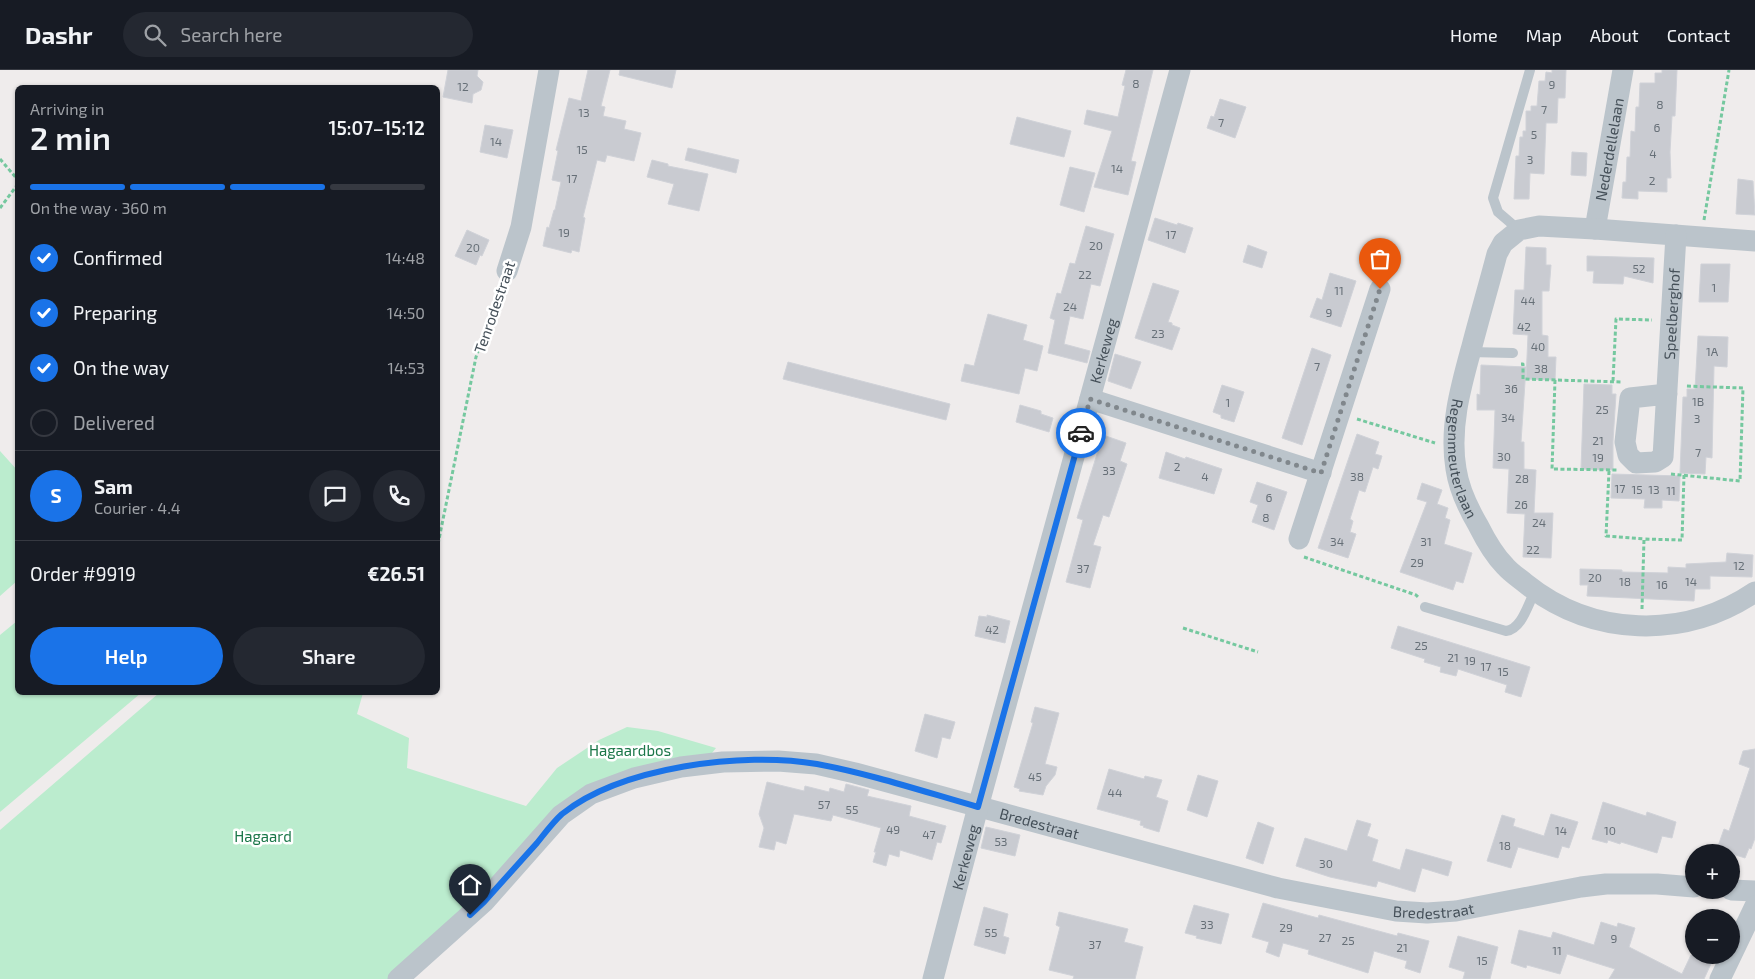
<!DOCTYPE html>
<meta charset="utf-8">
<style>
:root{--surface:#171b24;--page:#242831;--text:#f1f3f6;--muted:#9ea1a6;--line:#363941;--accent:#1a73e8}
body{margin:0;font-family:"Exo 2",sans-serif;background:var(--page);color:var(--text);height:100vh;display:flex;flex-direction:column;font-size:19px;white-space:nowrap}
*{box-sizing:border-box;margin:0}
p{font-size:16px;color:var(--muted)}
.icon{flex:none;width:28px;height:28px;fill:none;stroke:currentColor;stroke-width:2;stroke-linecap:round;stroke-linejoin:round}
.map{position:relative;flex:1;overflow:hidden}
.side{position:absolute;left:15px;top:15px;width:425px;height:610px;display:flex;flex-direction:column;background:var(--surface);border-radius:8px;box-shadow:0 1px 4px #0004}
.side>*{flex:none}
.controls{position:absolute;left:1685px;top:774px;display:grid;gap:10px}
.controls a{display:grid;place-items:center;width:55px;height:55px;border-radius:50%;background:var(--surface);box-shadow:0 1px 4px #0004;font-size:25px}
.pin{position:absolute;display:grid;place-items:center;width:42px;height:42px;color:#fff;margin:-51px -21px;border-radius:50% 50% 50% 0;rotate:-45deg;box-shadow:0 0 5px #0007}
.pin .icon{rotate:45deg}
.courier{position:absolute;display:grid;place-items:center;width:50px;height:50px;margin:-25px;border:4px solid #1a73e8;border-radius:50%;background:#fff;color:#222;box-shadow:0 1px 6px #0007}
.summary em{font-style:normal;font-weight:600}
.summary div{display:flex;flex-direction:column-reverse}
.summary{display:flex;align-items:center;justify-content:space-between;height:85px;padding:0 15px}
h1{font-size:32px;font-weight:600;line-height:38px}
.bar{display:grid;grid-template-columns:repeat(4,1fr);gap:8px 5px;align-content:center;height:60px;padding:0 15px}
.bar i{height:6px;border-radius:4px;background:var(--line)}
.bar .current{background:var(--accent)}
.bar p{grid-column:span 4}
.line{display:flex;align-items:center;gap:12px;padding:0 15px;border-top:1px solid var(--line)}
.line div{flex:1}
.round{display:grid;place-items:center;flex:none;width:52px;height:52px;border-radius:26px;background:var(--page)}
ol{padding:0 15px;list-style:none}
li{display:flex;align-items:center;gap:15px;height:55px}
li p{margin-inline-start:auto}
li .icon{padding:5px;border-radius:50%;background:var(--accent);color:#fff;stroke-width:4}
li:last-child{color:var(--muted)}
li i{width:28px;height:28px;border:2px solid var(--line);border-radius:50%}
.button{display:flex;gap:10px;margin-top:auto;padding:10px 15px}
.button a{flex:1;height:58px;border-radius:30px;background:var(--accent);color:#fff;font-size:20px;font-weight:600;line-height:58px;text-align:center}
.button a+a{background:var(--page);color:var(--text)}
header{display:flex;align-items:center;gap:30px;box-sizing:border-box;height:70px;padding:0 25px;background:var(--surface);border-bottom:1px solid var(--line)}
header strong{font-size:24px}
nav{display:flex;gap:28px;margin-inline-start:auto;font-size:18px}
.search{width:350px;height:45px;background:var(--page);display:flex;align-items:center;gap:12px;box-sizing:border-box;padding:0 18px;border-radius:28px;color:var(--muted);font-size:19px}
.map>svg:first-child{display:block}
.green{fill:#bbecce}
.building{fill:#c9cbd1;stroke:#d0d2d8}
.lines{fill:none;stroke-linecap:round;stroke-linejoin:round}
.path{stroke:#75c89f;stroke-width:3;stroke-dasharray:4 2.5;stroke-linecap:butt}
.service{stroke:#bbc4cb;stroke-width:10}
.minor{stroke:#bbc4cb;stroke-width:21}
.done{stroke:#80878c;stroke-width:5;stroke-dasharray:0 9}
.route{stroke:#1a73e8;stroke-width:6}
.labels{text-anchor:middle;dominant-baseline:central;stroke-width:5;stroke-linejoin:round;paint-order:stroke}
.number-label{font-size:12px;fill:#666f77}
.street-label{font-size:15px;fill:#455059;stroke:#fff}
.park-label{font-size:15px;fill:#1a7648;stroke:#fff}
</style>
<header>
<strong>Dashr</strong>
<div class="search"><svg class="icon" aria-label="search" viewBox="0 0 24 24"><circle cx="10" cy="10" r="6"/><path d="M15 15l6 6"/></svg>Search here</div>
<nav><a>Home</a><a>Map</a><a>About</a><a>Contact</a></nav>
</header>
<div class="map">
<svg width="1755" height="909" viewBox="0 0 1755 909">
<rect width="100%" height="100%" fill="#efecec"/>
<path class="green" d="M0 381 18 401 17 511 0 526Z
M17 551 18 622 141 623 0 742V565Z
M159 623H363L357 644 409 668 407 698 526 736 557 698 599 670 627 657 658 661 716 678 708 688 587 718 482 828 390 909H0V760Z"/>
<path class="building" d="M448 0H478L477 6 483 12 481 20 473 24 472 33 443 27Z
M588 0H610L601 36 605 37 603 46 626 51 624 59 641 63 634 91 607 85 605 92 597 90 583 147 585 148 579 182 572 180 571 183 543 176 547 157 549 158 554 140H555L561 112 552 110 558 81 556 80 569 28 581 31Z
M620 0H676L672 18 619 5Z
M1126 0H1153L1131 91 1136 92 1128 125 1094 117 1112 61 1084 54 1087 40 1118 47 1125 16 1122 15Z
M1552 0H1566L1565 28H1558L1557 53H1546L1544 104 1530 103 1529 129H1514L1516 86H1519L1520 67H1523V61H1526V41H1531V36H1537L1539 11H1545L1546 2 1552 3Z
M1662 0H1677L1675 46H1672L1670 82 1671 108H1667V122L1638 121V129L1622 128 1623 112H1626L1627 87H1630L1631 61 1635 62 1636 37H1639L1640 13H1655V3H1662Z
M1220 29 1246 37 1235 68 1207 58 1211 46 1214 47Z
M1017 47 1071 61 1064 87 1010 74Z
M485 55 513 60 507 88 480 82Z
M688 78 739 90 736 103 685 90Z
M1572 82 1587 83 1586 106 1571 105Z
M652 90 668 94V96L708 104 699 141 668 134 674 114 647 107Z
M1070 97 1095 103 1084 142 1060 135Z
M1738 109 1753 111 1755 145 1736 144Z
M1155 148 1177 155 1178 153 1193 158 1185 183 1148 170Z
M1086 156 1114 164 1100 216 1091 214 1083 249 1070 246 1064 274 1090 281 1087 293 1048 283 1055 250 1050 248 1057 223 1061 224 1070 193 1075 194Z
M467 160 489 170 482 186 480 185 476 195 455 186Z
M1248 175 1267 182 1262 198 1243 192Z
M1526 177 1546 178V195H1551L1549 221H1542V265L1548 266V287H1556L1555 310 1526 309 1528 265 1513 264 1515 220H1524Z
M1587 186 1654 188 1653 213 1624 206 1623 214 1593 213 1594 201H1587Z
M1701 194H1730L1728 232H1699Z
M1330 203 1356 211 1341 257 1310 247 1317 228 1322 230Z
M1153 213 1179 221 1168 252 1172 253V255L1180 258 1172 280 1135 268Z
M988 244 1027 255 1023 270 1043 276 1037 301 1025 298 1019 324 961 311 965 294 974 296Z
M1698 266 1728 267 1727 297 1714 296 1712 388 1706 387 1705 404 1680 403 1683 327H1687V319H1695Z
M1312 278 1331 285 1302 375 1282 368Z
M1115 284 1141 292 1131 319 1108 311Z
M788 292 950 334 946 350 783 309Z
M1481 295 1526 297 1521 372H1524V399L1536 400 1534 443H1553L1551 488 1523 487 1525 444 1507 443 1509 399 1493 398 1495 340H1477V324L1480 325Z
M1584 314 1612 315V324H1616L1613 371V400L1581 399Z
M1222 315 1244 322 1234 352 1221 348V345L1213 342Z
M1020 335 1041 341V344L1053 348 1049 362 1016 352Z
M1357 364 1379 372 1375 384 1382 386 1378 399 1373 397 1365 422 1359 420 1350 449 1353 451 1350 462 1356 464 1348 488 1318 478Z
M1103 365 1126 373 1120 391 1127 394 1109 447 1103 445 1093 475 1101 477 1090 518 1066 512 1083 450 1077 448Z
M1166 382 1185 389 1186 387 1222 399 1214 424 1159 408Z
M1612 404 1680 406 1679 431 1662 430V438H1644L1645 429 1611 428Z
M1257 412 1287 422 1274 460 1252 452 1258 435 1250 432Z
M1422 413 1442 420 1437 434 1448 438 1445 448 1450 450 1444 474 1472 483 1463 513 1456 511 1453 520 1400 502 1427 432 1417 429Z
M1727 483 1753 485 1752 507 1710 506V519H1695L1694 531 1587 526 1588 515H1580V499L1622 500V502L1668 503V497L1686 498V494L1726 492Z
M987 545 1010 551 1005 573 975 566 979 546 987 547Z
M1398 556 1530 597 1521 627 1505 622 1507 615 1458 599 1456 606 1440 602 1441 597 1424 592 1425 589 1391 578Z
M1035 637 1059 643 1045 694 1057 697 1055 705 1046 716 1043 725 1019 721 1020 719 1014 717 1033 653 1031 652Z
M925 644 955 652 950 669 942 667 937 688 915 681Z
M1755 679V768L1751 779 1749 778 1745 788 1717 779 1724 759 1729 761 1750 698 1739 694 1743 681Z
M1109 699 1144 709 1145 706 1162 710 1156 727 1168 731 1159 762 1143 757 1144 756 1140 755 1141 751 1097 739Z
M1198 705 1218 711 1207 747 1187 740Z
M767 712 804 721 805 716 829 722 830 718 844 722 846 714 869 720 867 726 911 736 909 746 946 756 941 773 937 772 932 790 900 780 899 787 889 784 886 796 873 792 876 782H874L881 758 833 745 831 751 794 744 786 774 776 771 774 780 759 777 764 758 759 744Z
M1603 732 1646 746 1647 742 1676 752 1672 768 1662 766 1657 783 1621 772 1620 774 1608 770 1607 773 1592 769Z
M1551 744 1578 752 1569 778 1562 776 1558 788 1518 777 1511 798 1487 791 1502 745 1515 749 1513 756 1544 766Z
M1357 750 1371 754 1367 766 1378 770 1372 791 1400 800 1406 779 1452 792 1448 806 1422 798 1415 822 1378 811 1376 817 1330 807 1296 796 1305 768 1347 781Z
M1258 752 1274 758 1263 794 1246 788Z
M986 757 1020 765 1015 786 981 778Z
M1263 833 1318 848 1319 845 1397 866 1398 863 1429 871 1420 903 1405 898 1407 891 1374 881 1368 903 1308 884 1309 880 1283 873 1279 887 1266 882 1269 872 1252 867Z
M1194 835 1229 844 1221 874 1196 868 1197 866 1185 863Z
M984 837 1008 844 1003 866 1009 868 1005 884 974 875Z
M1059 842 1128 859 1124 872 1143 877 1135 909H1073L1074 906 1049 900 1060 857 1056 855Z
M1601 852 1617 857 1618 853 1635 858 1629 877 1682 904 1691 885H1715L1704 909H1609L1615 899 1567 884 1560 904 1527 895 1526 898 1511 893 1519 860 1551 868 1553 862 1594 875Z
M1458 866 1498 877 1490 909H1463L1465 902 1449 897Z"/>
<g class="lines">
<path class="path" d="M0 89 18 110
M0 138 18 114
M1704 150 1729 0
M1521 294H1523V309L1622 312
M1555 310 1552 399 1617 400
M1613 311 1616 249 1652 250
M1357 349 1435 373
M1609 401 1606 466 1644 469
M1671 404 1740 411 1743 318 1685 316
M438 474 476 287 501 218
M1304 487 1416 525 1418 527
M1642 539 1644 469 1682 470 1684 405
M1183 558 1258 582"/>
<path class="service" d="M1519 160 1498 142 1493 128 1530 0
M1470 282 1513 283
M1425 537 1506 561C1522 559 1528 534 1535 521"/>
<g class="minor">
<path id="s1" d="M1595 159 1623 0"/>
<path id="s2" d="M1755 171 1595 159 1539 156 1519 160 1503 173 1497 184C1489 215 1480 245 1472 276 1461 316 1449 357 1456 399 1459 419 1468 438 1478 455 1485 469 1494 485 1505 496 1511 503 1519 508 1525 513 1592 567 1684 570 1755 522"/>
<path d="M507 201 521 157 549 0"/>
<path id="s3" d="M1667 324 1630 328 1625 372 1628 385 1636 393 1655 392 1663 387 1676 165"/>
<path d="M1090 329 1321 403"/>
<path d="M1299 469 1380 219"/>
<path d="M1731 820 1755 821"/>
<path id="s4" d="M398 909 484 832 561 745 591 724 634 708 681 697 723 692 778 691 816 694 855 703 1278 818 1396 841 1427 843 1456 841 1581 817 1606 814H1657L1694 817"/>
<path id="s5" d="M933 909 978 737 1180 0"/>
<path d="M1720 909 1755 836"/>
</g>
</g>
<g class="lines">
<path class="done" d="M1081 363 1090 329 1321 403 1380 219"/>
<path class="route" d="M470 845 484 832C502 812 519 793 537 773 545 763 553 752 562 744 621 697 743 681 817 694 871 704 925 722 978 737L1081 363"/>
</g>
<g class="labels">
<g class="number-label">
<text x="1136" y="13">8</text>
<text x="1552" y="14">9</text>
<text x="463" y="16">12</text>
<text x="1660" y="34">8</text>
<text x="1544" y="39">7</text>
<text x="584" y="42">13</text>
<text x="1221" y="52">7</text>
<text x="1657" y="57">6</text>
<text x="1534" y="64">5</text>
<text x="496" y="71">14</text>
<text x="582" y="79">15</text>
<text x="1653" y="83">4</text>
<text x="1530" y="89">3</text>
<text x="1117" y="98">14</text>
<text x="572" y="108">17</text>
<text x="1652" y="110">2</text>
<text x="564" y="162">19</text>
<text x="1171" y="164">17</text>
<text x="1096" y="175">20</text>
<text x="473" y="177">20</text>
<text x="1639" y="198">52</text>
<text x="1085" y="204">22</text>
<text x="1714" y="217">1</text>
<text x="1339" y="220">11</text>
<text x="1528" y="230">44</text>
<text x="1070" y="236">24</text>
<text x="1329" y="242">9</text>
<text x="1524" y="256">42</text>
<text x="1158" y="263">23</text>
<text x="1538" y="276">40</text>
<text x="1712" y="281">1A</text>
<text x="1317" y="296">7</text>
<text x="1541" y="298">38</text>
<text x="1511" y="318">36</text>
<text x="1698" y="331">1B</text>
<text x="1228" y="332">1</text>
<text x="1602" y="339">25</text>
<text x="1508" y="347">34</text>
<text x="1697" y="348">3</text>
<text x="1598" y="370">21</text>
<text x="1698" y="382">7</text>
<text x="1504" y="386">30</text>
<text x="1598" y="387">19</text>
<text x="1177" y="396">2</text>
<text x="1109" y="400">33</text>
<text x="1205" y="406">4</text>
<text x="1357" y="406">38</text>
<text x="1522" y="408">28</text>
<text x="1620" y="418">17</text>
<text x="1637" y="419">15</text>
<text x="1654" y="419">13</text>
<text x="1671" y="420">11</text>
<text x="1269" y="427">6</text>
<text x="1521" y="434">26</text>
<text x="1266" y="447">8</text>
<text x="1539" y="452">24</text>
<text x="1337" y="471">34</text>
<text x="1426" y="471">31</text>
<text x="1533" y="479">22</text>
<text x="1417" y="492">29</text>
<text x="1739" y="495">12</text>
<text x="1083" y="498">37</text>
<text x="1595" y="507">20</text>
<text x="1625" y="511">18</text>
<text x="1691" y="511">14</text>
<text x="1662" y="514">16</text>
<text x="992" y="559">42</text>
<text x="1421" y="575">25</text>
<text x="1453" y="587">21</text>
<text x="1470" y="590">19</text>
<text x="1486" y="596">17</text>
<text x="1503" y="601">15</text>
<text x="1035" y="706">45</text>
<text x="1115" y="722">44</text>
<text x="824" y="734">57</text>
<text x="852" y="739">55</text>
<text x="893" y="759">49</text>
<text x="1561" y="760">14</text>
<text x="1610" y="760">10</text>
<text x="929" y="764">47</text>
<text x="1001" y="771">53</text>
<text x="1505" y="775">18</text>
<text x="1326" y="793">30</text>
<text x="1207" y="854">33</text>
<text x="1286" y="857">29</text>
<text x="991" y="862">55</text>
<text x="1325" y="867">27</text>
<text x="1614" y="868">9</text>
<text x="1348" y="870">25</text>
<text x="1095" y="874">37</text>
<text x="1402" y="877">21</text>
<text x="1557" y="880">11</text>
<text x="1482" y="890">15</text>
</g>
<g class="street-label">
<text stroke="none"><textPath href="#s1" startOffset="81">Nederdellelaan</textPath></text>
<text transform="translate(494 237) rotate(-71)">Tenrodestraat</text>
<text stroke="none"><textPath href="#s3" startOffset="278">Speelberghof</textPath></text>
<text stroke="none"><textPath href="#s5" startOffset="651">Kerkeweg</textPath></text>
<text stroke="none"><textPath href="#s2" startOffset="481">Regenmeuterlaan</textPath></text>
<text stroke="none"><textPath href="#s4" startOffset="729">Bredestraat</textPath></text>
<text stroke="none"><textPath href="#s5" startOffset="126">Kerkeweg</textPath></text>
<text stroke="none"><textPath href="#s4" startOffset="1134">Bredestraat</textPath></text>
</g>
<g class="park-label">
<text x="630" y="680">Hagaardbos</text>
<text x="263" y="766">Hagaard</text>
</g>
</g>
</svg>
<div class="controls">
<a>+</a>
<a>−</a>
</div>
<div class="pin" style="left:1380px;top:219px;background:#ea580c"><svg class="icon" aria-label="bag" viewBox="0 0 24 24"><path d="M5 8h14l-1 12H6zM9 8a3 3 0 0 1 6 0"/></svg></div>
<div class="pin" style="left:470px;top:845px;background:#1f2937"><svg class="icon" aria-label="home" viewBox="0 0 24 24"><path d="M3 11l9-7 9 7M6 9v11h12V9"/></svg></div>
<div class="courier" style="left:1081px;top:363px"><svg class="icon" aria-label="car" viewBox="0 0 24 24"><path d="M5 17H2v-5l4-1 3-4h7l3 4 3 1v5h-3M9 17h6M6 11h13"/><circle cx="7" cy="17" r="2"/><circle cx="17" cy="17" r="2"/></svg></div>
<section class="side">
<div class="summary"><div><h1>2 min</h1><p>Arriving in</p></div><em>15:07–15:12</em></div>
<div class="bar"><i class="current"></i><i class="current"></i><i class="current"></i><i></i><p>On the way · 360 m</p></div>
<ol>
<li><svg class="icon" aria-label="check" viewBox="0 0 24 24"><path d="M5 12l5 5 9-10"/></svg>Confirmed<p>14:48</p></li>
<li><svg class="icon" aria-label="check" viewBox="0 0 24 24"><path d="M5 12l5 5 9-10"/></svg>Preparing<p>14:50</p></li>
<li><svg class="icon" aria-label="check" viewBox="0 0 24 24"><path d="M5 12l5 5 9-10"/></svg>On the way<p>14:53</p></li>
<li><i></i>Delivered</li>
</ol>
<div class="line" style="height:90px"><b class="round" style="background:var(--accent);color:#fff">S</b><div><b>Sam</b><p>Courier · 4.4</p></div><a class="round"><svg class="icon" aria-label="chat" viewBox="0 0 24 24"><path d="M4 5h16v11H9l-5 4z"/></svg></a><a class="round"><svg class="icon" aria-label="phone" viewBox="0 0 24 24"><path d="M5 4h4l2 5-3 2q2 4 5 5l2-3 5 2v4C11 20 4 13 5 4z"/></svg></a></div>
<div class="line" style="height:65px"><div>Order #9919</div><b>€26.51</b></div>
<div class="button"><a>Help</a><a>Share</a></div>
</section>
</div>
